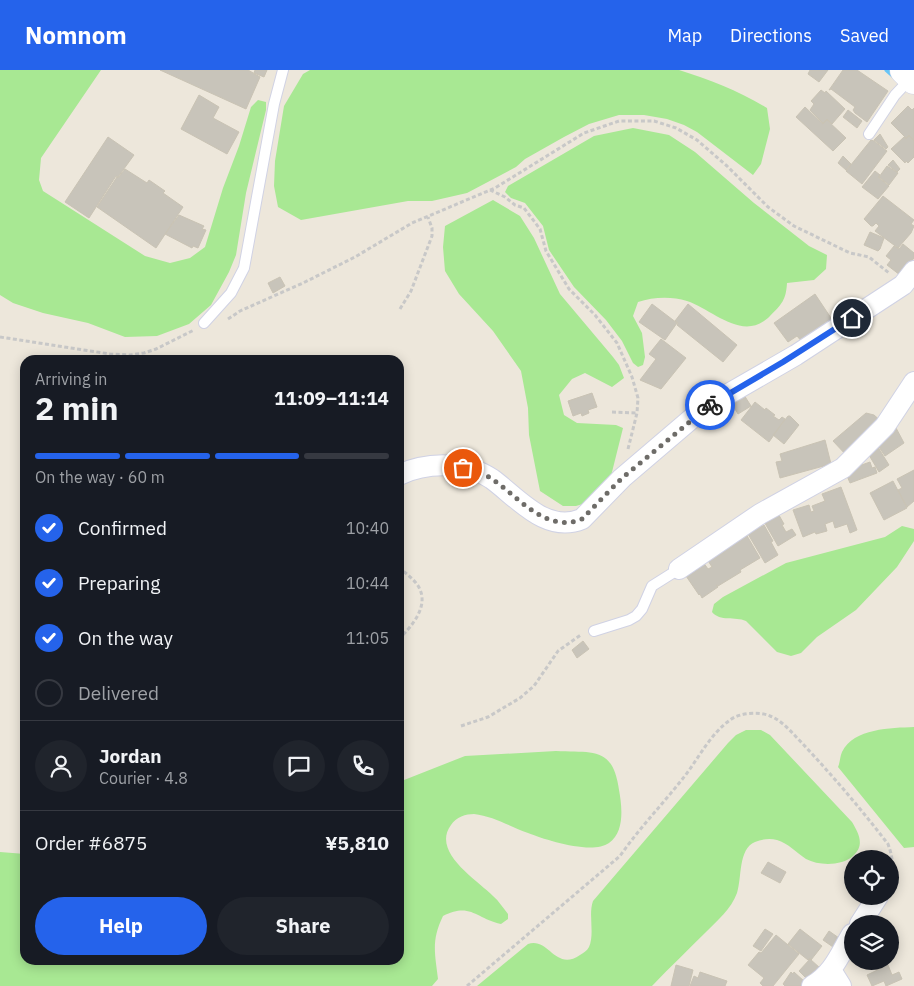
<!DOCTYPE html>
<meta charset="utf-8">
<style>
:root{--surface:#171b24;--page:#20242c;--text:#f1f3f6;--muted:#9ea1a6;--line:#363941;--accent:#2563eb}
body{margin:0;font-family:"IBM Plex Sans",sans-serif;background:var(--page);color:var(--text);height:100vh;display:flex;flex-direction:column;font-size:19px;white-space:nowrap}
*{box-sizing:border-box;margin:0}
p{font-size:16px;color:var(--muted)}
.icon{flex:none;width:28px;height:28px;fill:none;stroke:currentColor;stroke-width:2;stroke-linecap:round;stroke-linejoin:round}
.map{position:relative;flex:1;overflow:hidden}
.details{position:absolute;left:20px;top:285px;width:384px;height:610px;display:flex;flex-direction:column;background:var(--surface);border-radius:15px;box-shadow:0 2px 12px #0003}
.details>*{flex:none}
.tools{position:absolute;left:844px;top:780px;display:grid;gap:10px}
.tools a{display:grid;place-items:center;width:55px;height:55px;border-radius:50%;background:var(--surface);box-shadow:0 2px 12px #0003;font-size:25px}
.pin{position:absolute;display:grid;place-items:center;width:42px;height:42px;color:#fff;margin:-21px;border:2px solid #fff;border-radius:50%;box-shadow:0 1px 5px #0007}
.courier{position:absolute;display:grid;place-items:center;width:50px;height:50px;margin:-25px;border:4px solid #2563eb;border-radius:50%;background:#fff;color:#222;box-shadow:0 1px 6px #0007}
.head em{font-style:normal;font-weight:700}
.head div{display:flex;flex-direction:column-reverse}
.head{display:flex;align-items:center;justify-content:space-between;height:85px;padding:0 15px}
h1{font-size:32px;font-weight:700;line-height:38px}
.bar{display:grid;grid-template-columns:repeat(4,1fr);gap:8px 5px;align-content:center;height:60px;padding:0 15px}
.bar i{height:6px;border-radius:4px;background:var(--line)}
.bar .current{background:var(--accent)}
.bar p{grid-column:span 4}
.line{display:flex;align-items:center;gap:12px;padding:0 15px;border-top:1px solid var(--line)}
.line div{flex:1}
.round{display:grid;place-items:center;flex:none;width:52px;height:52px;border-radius:26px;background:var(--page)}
ol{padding:0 15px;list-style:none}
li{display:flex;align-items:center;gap:15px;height:55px}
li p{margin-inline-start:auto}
li .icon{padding:5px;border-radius:50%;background:var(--accent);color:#fff;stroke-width:4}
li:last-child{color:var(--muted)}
li i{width:28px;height:28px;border:2px solid var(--line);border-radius:50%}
.action{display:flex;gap:10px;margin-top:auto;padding:10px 15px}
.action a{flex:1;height:58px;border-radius:30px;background:var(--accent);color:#fff;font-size:20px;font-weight:700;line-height:58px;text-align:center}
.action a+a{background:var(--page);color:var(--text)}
header{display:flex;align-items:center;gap:30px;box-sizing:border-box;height:70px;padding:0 25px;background:var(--accent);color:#fff}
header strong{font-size:24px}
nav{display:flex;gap:28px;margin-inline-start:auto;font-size:18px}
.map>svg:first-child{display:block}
.green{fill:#a8e893}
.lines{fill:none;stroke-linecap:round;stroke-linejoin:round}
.stream{stroke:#66c4f7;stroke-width:5}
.building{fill:#c8c4ba;stroke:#c9c3b4}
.service-casing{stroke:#d0d2e4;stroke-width:12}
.minor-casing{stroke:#d0d2e4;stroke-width:22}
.secondary-casing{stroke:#d0d2e4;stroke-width:29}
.path{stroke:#c8c8c8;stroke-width:3;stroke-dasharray:4 2.5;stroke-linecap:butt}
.service{stroke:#fff;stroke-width:10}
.minor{stroke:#fff;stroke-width:20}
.secondary{stroke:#fff;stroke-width:28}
.done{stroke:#6e6c68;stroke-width:5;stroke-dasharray:0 9}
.route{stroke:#2563eb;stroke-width:6}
</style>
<header>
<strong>Nomnom</strong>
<nav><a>Map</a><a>Directions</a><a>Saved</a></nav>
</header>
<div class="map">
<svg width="914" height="916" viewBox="0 0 914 916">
<rect width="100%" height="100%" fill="#ede7db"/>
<path class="green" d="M0 0H101L41 88 39 110 43 121 145 186 170 193 190 188 205 177 223 118 239 76 251 37 258 30 266 32V40L246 123 236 185 229 202 211 235 189 254 157 266 125 267 88 253 43 243 13 233 0 225Z
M310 0H679C711 10 739 21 767 38L770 59 761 94 753 105 697 62 684 55 667 49 644 45H619L589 54 564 67 525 89 516 97 467 123 432 131H408L301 150 278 137 274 116 275 91 284 36 303 4Z
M633 58 669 65 695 82 754 133 809 176 827 185 826 199 814 210 787 213C786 230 782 234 770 246 743 273 714 240 687 231 671 226 653 227 638 232L633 246 642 263 645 287 643 295 638 297 633 293 622 271 606 250 574 217 549 180 543 156 525 133 511 128 505 122 508 116 594 66Z
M493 130 520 146 534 168 560 224 613 287 619 295 624 308 612 317 585 303 572 309 559 325 564 345 577 353 616 355 623 358 609 414 586 433 576 436H563L540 421 529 365 528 338 521 301 493 261 459 224 445 201 443 177 445 156Z
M902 456 914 459V471L897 497 856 540 817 567 801 583 791 586 777 582 746 551C735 546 720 552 712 542L714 534 723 527 786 493 885 467Z
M914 657V777L904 778 838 697C840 693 840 686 842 682 854 658 891 658 914 657Z
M746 660H761L770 665 852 752C859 764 865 775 853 786 842 796 819 796 806 789 797 783 788 773 777 770 770 768 762 769 755 772 738 779 742 808 737 823 731 839 718 850 706 862 688 880 670 897 652 916H477L528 874C549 867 555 902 580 885 583 883 587 881 589 877 595 863 588 845 593 831L728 673 736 665Z
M556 681C593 683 613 676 619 720 622 736 625 762 609 773 592 785 546 770 528 763 511 757 493 746 474 744 466 744 456 747 451 755 431 782 477 810 493 826 499 831 503 838 508 844V849L501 854C476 849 471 832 443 846 431 871 435 883 438 909L432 916H0V782L25 784V890H399V712L465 686Z"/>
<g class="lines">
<path class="stream" d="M887 0 896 8"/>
</g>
<path class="building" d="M160 0H248L260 7 246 39Z
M255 0H267L264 7 254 3Z
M810 0H828L819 12 808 4Z
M843 0H857L888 21 867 52 855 43 853 40 855 37 831 19 829 20Z
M821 20 825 23 826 21 845 39 832 54 827 49 823 53 810 40 814 34 811 31Z
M199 25 219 37 213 48 239 62 227 84 181 59Z
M908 36 912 40 914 38V70L909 65 906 68 891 53Z
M805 37 823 54 827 50 846 68 833 81 796 47Z
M848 40 862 51 857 58 843 47Z
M880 64 888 77 886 79 874 70Z
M909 66 914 71V87L908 93 906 91 905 93 891 79 904 67 906 69Z
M108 67 134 85 118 107 116 106 89 148 65 132Z
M871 70 874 71 887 81 862 114 846 101Z
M843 86 851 94 846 100 838 93Z
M893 90 900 99 897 102 888 95Z
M887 96 898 103 889 115 879 107Z
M125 99 147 113 149 110 165 121 163 123 183 137 156 178 97 137 117 107 118 108Z
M875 101 880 105 878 107 889 116 878 129 862 117Z
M883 126 914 150 911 154 914 156 911 163 898 178 875 161 879 156 876 153 873 156H871L864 149Z
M179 145 204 156 202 159 206 160 198 178 193 176 192 178 165 164Z
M870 162 884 168 880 179 878 181 864 175Z
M903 174 914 183V188L900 205 887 195 891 190 886 186 894 176 899 179Z
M280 207 285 216 273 223 268 213Z
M815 224 833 251 803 273 797 266 788 272 774 253Z
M652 234 677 253 665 270 639 252Z
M688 234 737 275 723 292 677 255 678 253 675 251Z
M661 269 686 288 661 319 640 310 656 289 649 284Z
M592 323 597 337 588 340 589 343 582 346 581 343 573 346 568 331Z
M744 325 751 336 738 344 731 332Z
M755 332 765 340 766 338 775 345 773 346 779 350 782 347 785 349 769 372 741 350Z
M866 343 874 345 882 352 848 387 833 371Z
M788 346H790L799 355 784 374 773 365Z
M895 356 904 373 885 386 875 371Z
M825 370 831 394 780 408 776 392 782 391 780 384Z
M876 374 889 395 879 402 866 380Z
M870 392 872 398 875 397 877 403 850 413 845 401Z
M914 400V431L907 437 898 420 902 418 897 409Z
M893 411 907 438 884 450 870 423Z
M841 417 857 460 850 463 847 454 835 458 833 451 825 454 827 461 816 464 815 462 803 467 793 440 809 435 811 442 814 441 812 436 825 431 822 424Z
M776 440 784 454 782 455 786 462 792 459 796 465 778 476 762 448Z
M764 455 773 471 771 472 778 485 765 493 748 464Z
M746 464 760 488 740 500 741 502 718 516 716 515 718 517 702 528 700 524 699 525 684 503 703 492 708 499 712 497 707 489Z
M583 571 589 579 577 588 572 580Z
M768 792 786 802 780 813 761 803Z
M765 859 773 864 761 881 753 876Z
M800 859 822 876 811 890 810 888 808 890 788 874Z
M829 861 839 868 833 877 823 870Z
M776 865 799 884 773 916H763L760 913 764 908 748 895 759 882 761 883Z
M810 889 820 898 809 911 799 901Z
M676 895 693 900 689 916H671Z
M888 895 892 905 899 902 902 909 886 916 884 911 872 916 867 905Z
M700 902 727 911 725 916H690L694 906 698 908Z
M791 902 793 904 794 902 805 912 801 916H785L783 914Z"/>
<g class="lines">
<defs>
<path id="service" d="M869 64 895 25 911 8
M204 253 231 223 244 198 274 34 283 0
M594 561 629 550 636 546 642 539 652 516 679 499"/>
<path id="minor" d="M399 405C426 392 466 391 492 409 518 428 546 464 582 449L622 408 704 338 796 285 903 215 914 201
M679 499 760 444 843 398 885 356 914 312
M860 854 878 826
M831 900 841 916
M812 916C833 904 840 884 852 864"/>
<path id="secondary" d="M904 0 914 10"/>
</defs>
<use href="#service" class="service-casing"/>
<use href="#minor" class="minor-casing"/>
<use href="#secondary" class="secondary-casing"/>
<path class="path" d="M490 120 505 127 515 135 524 138 540 159 546 181 569 219 595 245 617 273 632 307 638 328 637 343 628 379
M400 239 411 221 432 166V158L428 147
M228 249 240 241 303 213 355 187 412 153 495 118 584 63 619 51H654L676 58 697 70 727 96 768 137 794 156 850 183 869 187 889 203
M0 267 110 284 130 285 144 283 156 279 194 260
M612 342 637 343
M399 497C404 502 411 507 416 513 432 533 413 555 399 569
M461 656 488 647 520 628 534 616 558 581 582 564
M467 916 620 786C638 760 660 737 680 712 697 692 708 666 730 650 739 643 759 641 770 646 783 651 792 663 802 673 832 705 861 739 888 774 892 785 894 794 890 805"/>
<use href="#service" class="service"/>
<use href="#minor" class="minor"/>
<use href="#secondary" class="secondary"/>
</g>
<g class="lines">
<path class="done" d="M463 398C472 400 483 403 492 409 519 427 546 464 582 449L622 408 710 335"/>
<path class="route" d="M710 335 783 292 852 248"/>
</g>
</svg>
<div class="tools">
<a><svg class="icon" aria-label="locate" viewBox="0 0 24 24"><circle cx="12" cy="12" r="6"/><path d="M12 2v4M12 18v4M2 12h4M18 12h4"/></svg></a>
<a><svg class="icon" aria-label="layers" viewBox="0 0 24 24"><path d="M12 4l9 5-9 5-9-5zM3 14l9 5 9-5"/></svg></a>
</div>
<div class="pin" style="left:463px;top:398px;background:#ea580c"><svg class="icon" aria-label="bag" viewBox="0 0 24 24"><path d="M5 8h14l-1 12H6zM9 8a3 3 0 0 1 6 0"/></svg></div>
<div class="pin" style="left:852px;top:248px;background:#1f2937"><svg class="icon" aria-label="home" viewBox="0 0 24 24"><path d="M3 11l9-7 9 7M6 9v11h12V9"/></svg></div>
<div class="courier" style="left:710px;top:335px"><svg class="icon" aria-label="bike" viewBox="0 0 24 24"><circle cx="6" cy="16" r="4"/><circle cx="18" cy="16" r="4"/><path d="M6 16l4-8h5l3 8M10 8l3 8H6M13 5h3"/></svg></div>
<section class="details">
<div class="head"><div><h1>2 min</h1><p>Arriving in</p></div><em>11:09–11:14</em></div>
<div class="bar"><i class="current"></i><i class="current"></i><i class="current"></i><i></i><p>On the way · 60 m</p></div>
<ol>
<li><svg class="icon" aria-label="check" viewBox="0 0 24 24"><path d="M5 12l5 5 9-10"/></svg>Confirmed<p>10:40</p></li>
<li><svg class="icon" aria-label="check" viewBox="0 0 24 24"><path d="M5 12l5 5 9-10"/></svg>Preparing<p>10:44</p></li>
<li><svg class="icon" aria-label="check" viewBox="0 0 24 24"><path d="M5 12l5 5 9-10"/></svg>On the way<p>11:05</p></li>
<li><i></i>Delivered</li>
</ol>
<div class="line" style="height:90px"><a class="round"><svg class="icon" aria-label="person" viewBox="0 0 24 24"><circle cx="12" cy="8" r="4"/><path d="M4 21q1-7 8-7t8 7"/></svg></a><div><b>Jordan</b><p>Courier · 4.8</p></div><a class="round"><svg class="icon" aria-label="chat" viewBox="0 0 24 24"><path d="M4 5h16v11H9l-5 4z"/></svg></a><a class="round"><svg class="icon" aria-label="phone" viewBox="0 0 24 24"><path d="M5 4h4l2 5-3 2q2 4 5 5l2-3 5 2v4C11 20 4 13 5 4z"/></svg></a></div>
<div class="line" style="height:65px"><div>Order #6875</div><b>¥5,810</b></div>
<div class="action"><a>Help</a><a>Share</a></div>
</section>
</div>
